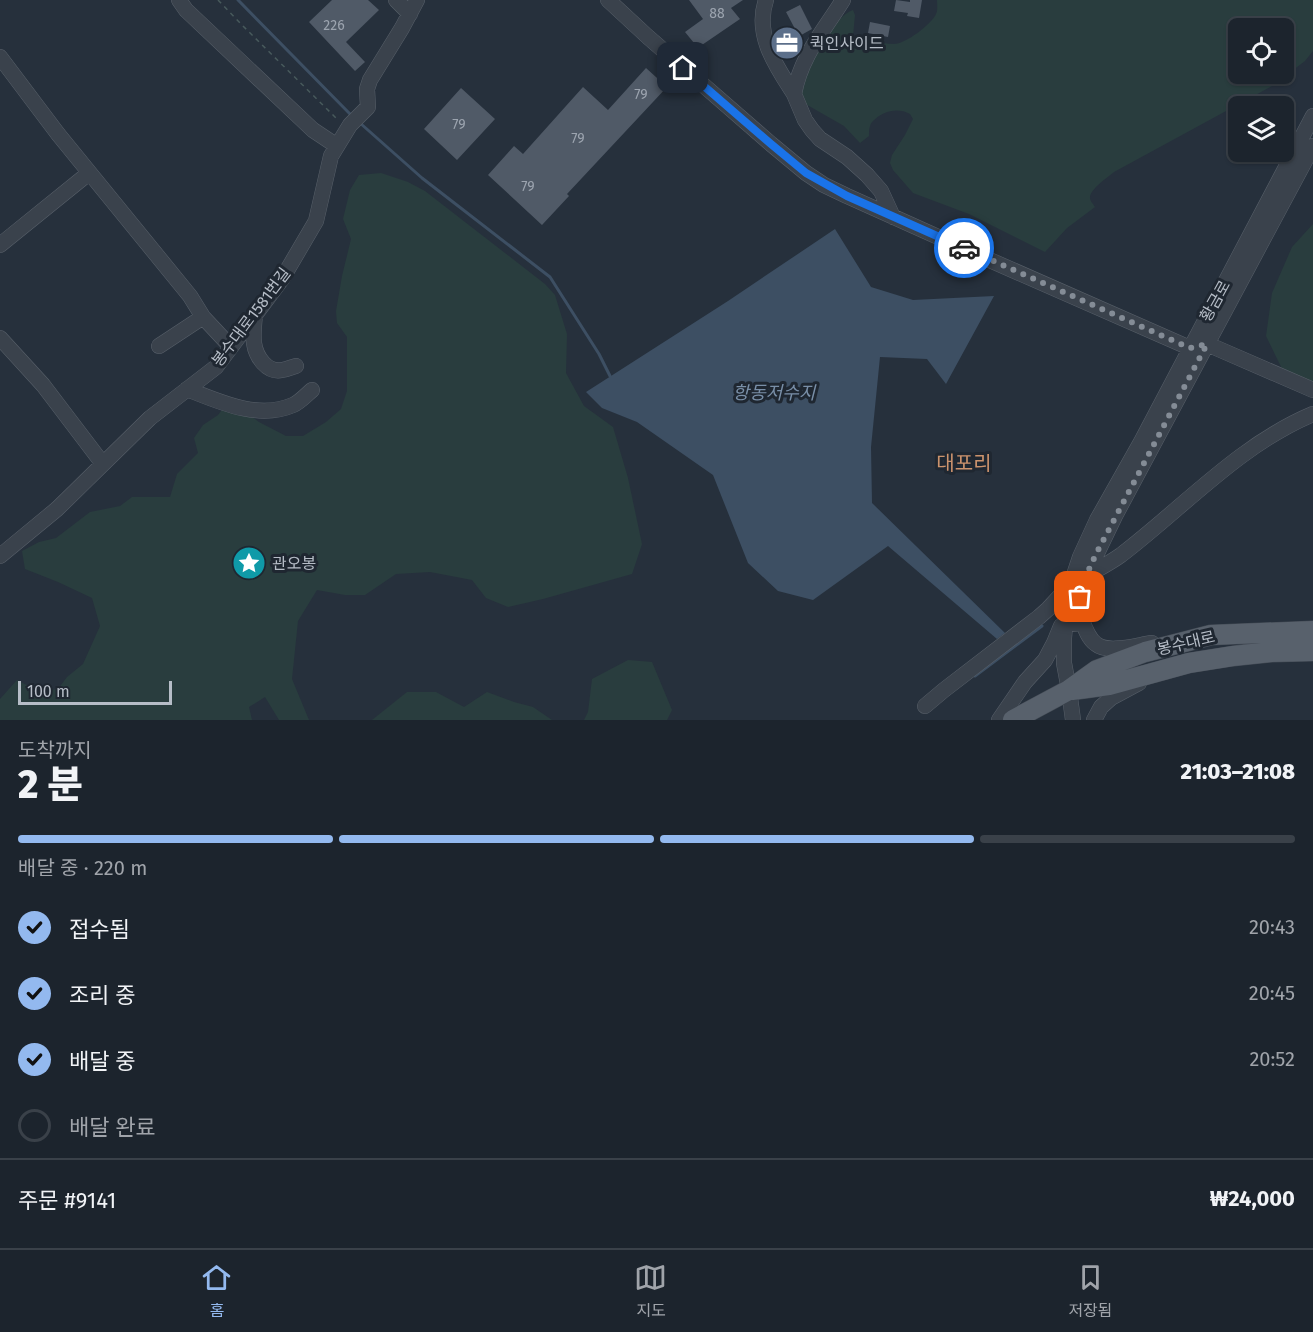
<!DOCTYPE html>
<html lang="ko">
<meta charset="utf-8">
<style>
:root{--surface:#1c242d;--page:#252c35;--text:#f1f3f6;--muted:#a0a4aa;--line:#3a4149;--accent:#93b9ef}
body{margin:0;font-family:"Fira Sans","Noto Sans KR",sans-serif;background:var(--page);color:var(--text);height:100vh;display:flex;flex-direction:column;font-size:22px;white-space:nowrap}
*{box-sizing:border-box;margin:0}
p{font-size:20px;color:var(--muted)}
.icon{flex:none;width:33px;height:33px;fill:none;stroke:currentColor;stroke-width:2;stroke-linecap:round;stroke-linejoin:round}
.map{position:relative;height:720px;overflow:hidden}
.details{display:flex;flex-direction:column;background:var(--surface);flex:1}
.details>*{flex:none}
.tools{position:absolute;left:1228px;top:18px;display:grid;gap:12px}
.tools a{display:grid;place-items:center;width:66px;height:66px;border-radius:9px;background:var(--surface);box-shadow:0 2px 4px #0004,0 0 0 2px var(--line);font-size:30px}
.scale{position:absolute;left:18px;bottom:15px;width:154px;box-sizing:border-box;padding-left:6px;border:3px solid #b6bdc7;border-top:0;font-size:16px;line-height:21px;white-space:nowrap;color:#b6bdc7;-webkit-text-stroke:4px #1f2731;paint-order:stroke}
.pin{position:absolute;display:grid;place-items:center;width:51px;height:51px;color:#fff;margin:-26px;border-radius:12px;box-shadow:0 3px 9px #0006}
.courier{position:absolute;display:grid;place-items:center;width:60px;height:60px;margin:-30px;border:4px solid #1a73e8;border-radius:50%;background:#fff;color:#222;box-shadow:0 2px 8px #0007}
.head em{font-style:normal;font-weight:800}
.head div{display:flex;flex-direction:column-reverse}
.head{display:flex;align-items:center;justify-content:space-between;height:102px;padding:0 18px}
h1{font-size:39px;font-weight:800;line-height:45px}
.bar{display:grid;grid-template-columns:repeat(4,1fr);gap:9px 6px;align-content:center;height:72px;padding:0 18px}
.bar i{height:8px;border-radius:4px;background:var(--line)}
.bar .current{background:var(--accent)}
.bar p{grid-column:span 4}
.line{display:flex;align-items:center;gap:15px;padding:0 18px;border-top:2px solid var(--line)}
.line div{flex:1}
ol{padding:0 18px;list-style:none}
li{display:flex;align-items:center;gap:18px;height:66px}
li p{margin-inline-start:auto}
li .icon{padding:6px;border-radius:50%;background:var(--accent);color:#111;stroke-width:4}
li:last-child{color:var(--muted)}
li i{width:33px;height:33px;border:3px solid var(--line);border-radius:50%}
.tab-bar{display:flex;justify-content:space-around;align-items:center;height:84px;border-top:2px solid var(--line);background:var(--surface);font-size:16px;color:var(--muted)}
.tab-bar a{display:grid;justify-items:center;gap:3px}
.tab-bar .current{color:var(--accent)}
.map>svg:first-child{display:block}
.green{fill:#293d3e;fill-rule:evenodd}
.water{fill:#3d4f63}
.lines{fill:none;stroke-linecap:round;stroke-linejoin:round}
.stream{stroke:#3d4f63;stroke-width:3}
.building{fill:#505a67}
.minor-casing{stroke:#58606a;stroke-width:16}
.major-casing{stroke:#434b55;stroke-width:21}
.path{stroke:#485a5c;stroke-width:1.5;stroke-dasharray:4.5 4.5;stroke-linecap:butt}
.minor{stroke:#3a424c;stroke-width:15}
.major{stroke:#58616c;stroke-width:20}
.done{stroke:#848c96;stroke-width:6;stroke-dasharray:0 10.8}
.route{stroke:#1a73e8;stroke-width:8}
.labels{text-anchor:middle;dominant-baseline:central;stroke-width:6;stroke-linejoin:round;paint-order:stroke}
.number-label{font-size:14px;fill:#9ca4af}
.poi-label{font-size:16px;fill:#b6bdc7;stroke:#1f2731;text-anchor:start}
.street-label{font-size:16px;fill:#b6bdc7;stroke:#1f2731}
.water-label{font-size:18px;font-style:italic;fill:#798fa8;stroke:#1f2731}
.quarter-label{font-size:20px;fill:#cc936d;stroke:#1f2731}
</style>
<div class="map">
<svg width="1313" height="720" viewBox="0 0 1313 720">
<rect width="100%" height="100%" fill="#26303c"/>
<path class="green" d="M937 0H1313V51L1305 61 1272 86 1114 172C1108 177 1089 190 1090 198 1090 201 1094 205 1095 207L1067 228 1045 252 969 214 913 193 893 170 890 163 892 155 905 135 913 119 910 114C898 107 883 111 873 121 869 125 869 131 869 136L860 143 844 126 802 102C801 99 801 96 801 92 803 72 833 16 853 10L855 15 853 36 855 38C868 40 881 44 894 44 905 44 931 25 936 14 938 10 937 5 937 0ZM1239 28H1284V74H1239Z
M381 173 408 182 425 191 545 284 555 295 567 334 566 373 584 406 613 427 628 478 642 544 632 574 543 599 508 607 486 598 472 580 430 572 396 574 365 595H345L317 590 298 621 292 679 309 720H279L265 697 249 707 252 720H0V699L17 680 40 692 58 689 67 677 83 664 100 626 92 598 58 582 25 569 22 551 39 542 56 538 90 512 120 506 132 497H170L177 474 198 453 194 438 203 425 218 415 228 402 239 407 259 422 286 436H303L326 422 341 409 347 391V337L337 323 336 311 342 276 351 239 343 219 350 190 359 175Z
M1313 224V390L1287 379 1266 336 1272 293 1292 247Z
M628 660 652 662 672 710 667 720H584L588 712 592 679Z
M407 692H436L464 707 487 692 514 702 533 707 552 720H372Z"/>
<path class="water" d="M835 229 871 287 913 300 994 296 946 384 927 359 880 357 871 447 872 503 1005 633 997 639 888 546 813 600 778 591 748 563 713 475 637 422 602 408 586 392 728 301Z"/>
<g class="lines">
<path class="stream" d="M238 0 352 116
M360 123 422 178 550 277 599 354 610 376
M975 676 1042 626"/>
</g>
<path class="building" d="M332 0H368L379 10 346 42 365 62 355 71 309 22Z
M689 0H743L731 8 740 19 699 47 696 42 694 43 685 32 703 19Z
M896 0 910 2V0H922L919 18 907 16 908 13 894 11Z
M800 5 812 29 794 39 800 50 797 55 789 60 777 36 794 27 786 12Z
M870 22 890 26 888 37 868 33Z
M646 68 667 87 567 194 569 196 542 225 488 175 514 146 523 154 583 87 608 110Z
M461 88 495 119 457 160 424 129Z"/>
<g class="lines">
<defs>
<path id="minor" d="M179 0 186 10 313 130 337 146
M396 0 410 14
M608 0 648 37 771 144 806 173 824 185 847 196 985 258 1190 348 1207 344 1313 390
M766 0C754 35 776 66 794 94 801 56 823 32 843 0
M0 57 58 134 190 296 203 317 231 347
M794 94 805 120 812 130 820 139 847 157 867 175 881 191 893 217
M0 245 89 173
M255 315C254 324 253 334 254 343 256 357 267 373 282 370 287 369 292 367 296 366
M0 338 43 385 103 464
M159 346 203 317
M187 389C220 402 258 420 293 405 300 402 306 395 312 390
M0 556 57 509 150 418 216 367 282 279 316 221 331 156 350 125 368 107 367 89 370 80 402 28 417 0
M1086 576C1098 569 1110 563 1121 555 1184 507 1239 445 1313 414
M1078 610C1083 621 1086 637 1096 644 1108 654 1137 645 1152 643
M1075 624 1077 609 1086 576 1115 516 1313 146
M925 706 944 690 1039 617 1048 609 1071 584
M999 720 1025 682 1045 660 1054 643 1061 626
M1073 720 1069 690 1064 663V638L1066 615 1071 584 1080 557 1097 520 1141 442 1313 116
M1094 720 1101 707 1111 698 1139 683"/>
<path id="major" d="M1072 690 1109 685 1189 663 1233 656 1271 652 1313 651
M1013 720 1069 690 1097 670 1145 652 1211 635 1313 631"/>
</defs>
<use href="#minor" class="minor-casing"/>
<use href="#major" class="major-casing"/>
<path class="path" d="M218 0 241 24 338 120"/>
<use href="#minor" class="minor"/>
<use href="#major" class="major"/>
</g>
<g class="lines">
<path class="done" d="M964 248 1190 348 1207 344 1096 554 1086 576 1080 597"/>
<path class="route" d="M683 68 771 144 806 173 847 196 964 248"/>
</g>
<defs>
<symbol id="office-disc" viewBox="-11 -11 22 22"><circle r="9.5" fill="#5c6f8a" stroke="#1f2731"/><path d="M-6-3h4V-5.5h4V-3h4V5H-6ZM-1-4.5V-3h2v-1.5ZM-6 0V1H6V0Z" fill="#fff"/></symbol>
<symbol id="sight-disc" viewBox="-11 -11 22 22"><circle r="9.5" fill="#0f9aa8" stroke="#1f2731"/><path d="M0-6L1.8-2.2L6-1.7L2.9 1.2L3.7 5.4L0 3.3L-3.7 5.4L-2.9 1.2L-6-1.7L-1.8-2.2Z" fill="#fff"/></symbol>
</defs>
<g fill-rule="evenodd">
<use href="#office-disc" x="768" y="24" width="38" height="38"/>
<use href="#sight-disc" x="230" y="544" width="38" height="38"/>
</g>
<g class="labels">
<g class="number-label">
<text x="717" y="13">88</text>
<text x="334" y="25">226</text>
<text x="641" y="94">79</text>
<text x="459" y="124">79</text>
<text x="578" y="138">79</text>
<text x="528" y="186">79</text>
</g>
<g class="poi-label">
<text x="810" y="43">퀵인사이드</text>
<text x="272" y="563">관오봉</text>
</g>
<g class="street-label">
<text transform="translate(1215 301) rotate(-61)">황금로</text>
<text transform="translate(251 317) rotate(-53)">봉수대로1581번길</text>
<text transform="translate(1186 643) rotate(-13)">봉수대로</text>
</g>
<g class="water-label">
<text x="774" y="393">항동저수지</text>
</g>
<g class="quarter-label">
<text x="964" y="463">대포리</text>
</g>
</g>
</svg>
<div class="tools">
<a><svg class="icon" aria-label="locate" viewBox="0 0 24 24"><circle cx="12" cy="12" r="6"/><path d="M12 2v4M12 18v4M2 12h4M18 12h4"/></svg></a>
<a><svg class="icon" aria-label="layers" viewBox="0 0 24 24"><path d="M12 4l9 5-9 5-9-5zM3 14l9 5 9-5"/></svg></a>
</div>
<div class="scale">100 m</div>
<div class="pin" style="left:1080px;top:597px;background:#ea580c"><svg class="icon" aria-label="bag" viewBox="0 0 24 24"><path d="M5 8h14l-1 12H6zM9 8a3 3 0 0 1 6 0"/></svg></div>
<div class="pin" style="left:683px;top:68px;background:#1f2937"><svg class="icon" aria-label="home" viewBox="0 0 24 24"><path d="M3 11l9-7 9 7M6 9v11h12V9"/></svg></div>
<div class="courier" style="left:964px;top:248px"><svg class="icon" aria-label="car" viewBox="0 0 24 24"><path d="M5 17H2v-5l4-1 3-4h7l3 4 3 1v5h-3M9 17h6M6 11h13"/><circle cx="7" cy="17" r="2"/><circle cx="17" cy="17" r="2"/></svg></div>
</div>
<section class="details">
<div class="head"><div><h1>2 분</h1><p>도착까지</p></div><em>21:03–21:08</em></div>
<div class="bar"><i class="current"></i><i class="current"></i><i class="current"></i><i></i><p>배달 중 · 220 m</p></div>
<ol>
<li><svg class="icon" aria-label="check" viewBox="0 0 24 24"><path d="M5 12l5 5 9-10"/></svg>접수됨<p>20:43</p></li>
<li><svg class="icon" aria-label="check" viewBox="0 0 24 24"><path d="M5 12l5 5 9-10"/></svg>조리 중<p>20:45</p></li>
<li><svg class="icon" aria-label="check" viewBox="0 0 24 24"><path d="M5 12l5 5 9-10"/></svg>배달 중<p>20:52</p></li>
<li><i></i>배달 완료</li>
</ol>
<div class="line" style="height:78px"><div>주문 #9141</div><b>₩24,000</b></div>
</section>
<nav class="tab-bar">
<a class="current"><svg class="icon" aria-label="home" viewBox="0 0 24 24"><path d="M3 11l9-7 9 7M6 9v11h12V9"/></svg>홈</a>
<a><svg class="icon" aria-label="map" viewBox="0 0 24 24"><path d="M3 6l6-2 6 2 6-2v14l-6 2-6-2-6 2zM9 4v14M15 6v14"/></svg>지도</a>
<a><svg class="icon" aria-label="saved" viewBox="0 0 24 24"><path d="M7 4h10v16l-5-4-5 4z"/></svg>저장됨</a>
</nav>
